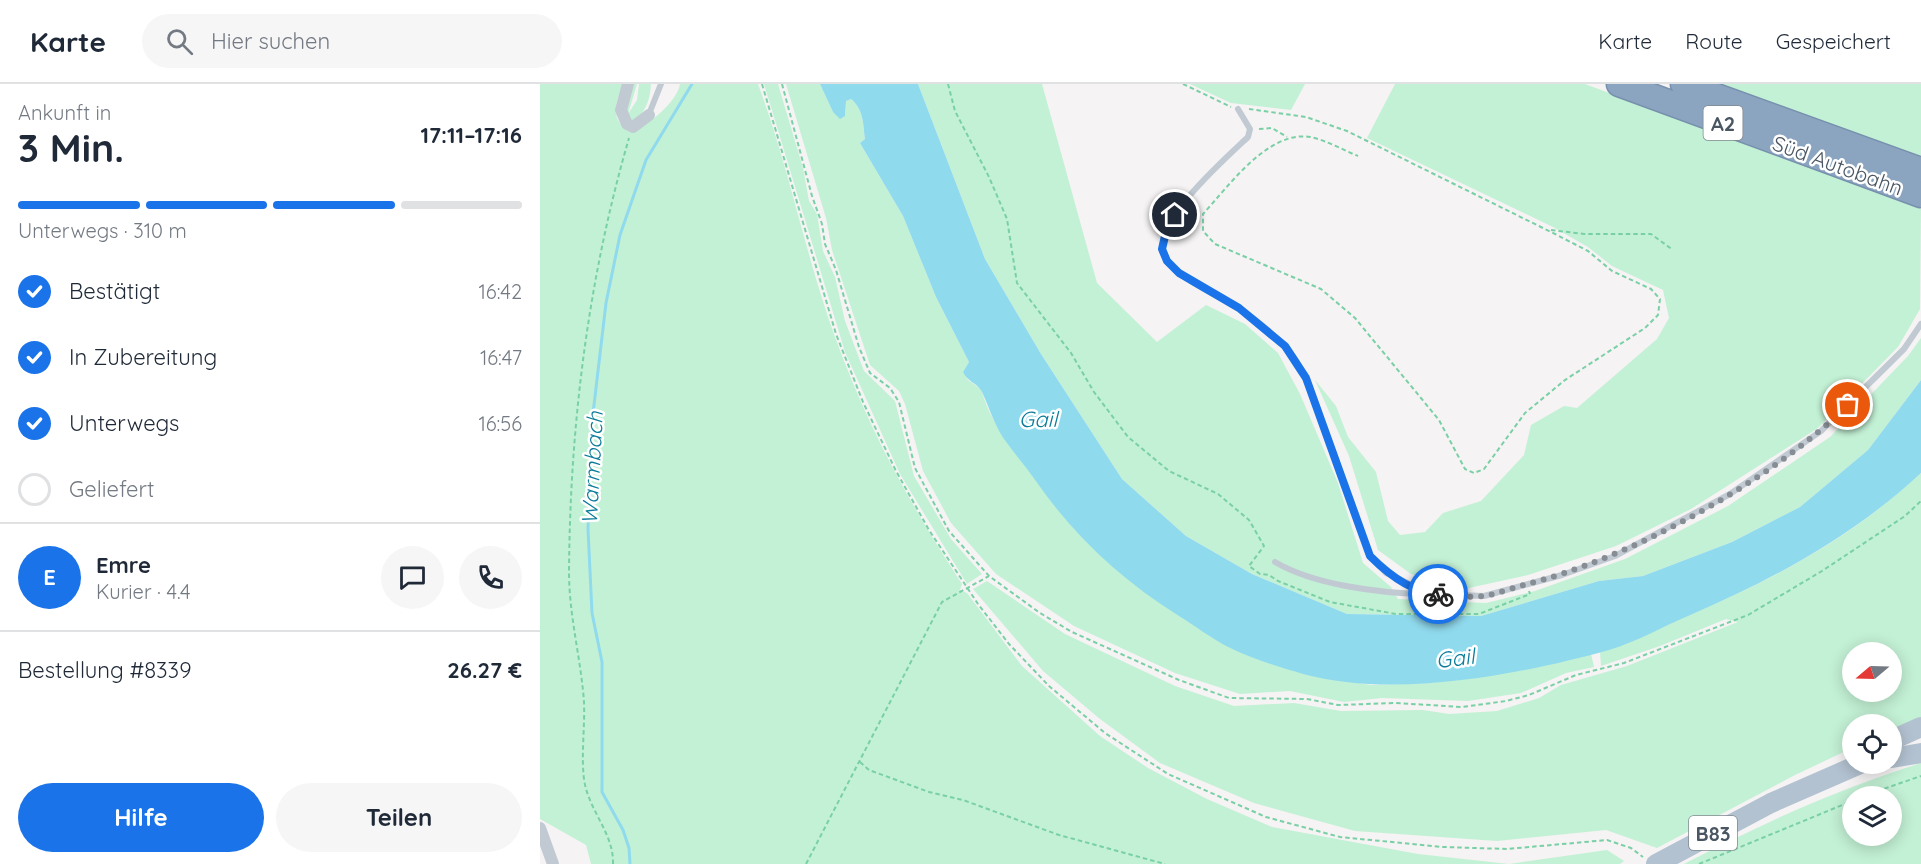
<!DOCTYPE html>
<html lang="de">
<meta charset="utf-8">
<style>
:root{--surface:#fff;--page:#f6f6f7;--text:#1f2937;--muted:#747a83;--line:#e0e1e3;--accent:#1a73e8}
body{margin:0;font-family:Quicksand,sans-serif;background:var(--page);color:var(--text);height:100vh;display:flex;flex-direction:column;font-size:22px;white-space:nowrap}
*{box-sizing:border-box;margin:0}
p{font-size:20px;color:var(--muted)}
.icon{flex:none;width:33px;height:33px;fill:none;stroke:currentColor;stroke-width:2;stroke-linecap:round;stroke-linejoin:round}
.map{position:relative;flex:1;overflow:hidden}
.details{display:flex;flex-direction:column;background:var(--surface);width:540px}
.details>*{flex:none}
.needle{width:39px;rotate:251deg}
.controls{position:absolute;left:1302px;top:558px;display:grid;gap:12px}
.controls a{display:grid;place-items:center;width:60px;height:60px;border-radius:50%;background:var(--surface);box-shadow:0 3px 15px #0003;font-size:30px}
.pin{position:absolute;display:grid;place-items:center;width:51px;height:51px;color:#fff;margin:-26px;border:3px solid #fff;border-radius:50%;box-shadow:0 2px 6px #0007}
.courier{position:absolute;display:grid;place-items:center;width:60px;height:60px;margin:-30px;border:4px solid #1a73e8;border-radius:50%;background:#fff;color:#222;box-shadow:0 2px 8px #0007}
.headline em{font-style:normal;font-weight:700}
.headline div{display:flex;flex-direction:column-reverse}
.headline{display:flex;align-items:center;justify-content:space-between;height:102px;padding:0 18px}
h1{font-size:39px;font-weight:700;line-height:45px}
.bar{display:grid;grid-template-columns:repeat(4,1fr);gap:9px 6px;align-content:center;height:72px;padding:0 18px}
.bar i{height:8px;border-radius:4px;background:var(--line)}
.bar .on{background:var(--accent)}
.bar p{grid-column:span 4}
.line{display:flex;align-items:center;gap:15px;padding:0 18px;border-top:2px solid var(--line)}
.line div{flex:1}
.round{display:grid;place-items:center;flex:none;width:63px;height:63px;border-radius:32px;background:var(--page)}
ol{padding:0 18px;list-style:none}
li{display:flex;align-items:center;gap:18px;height:66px}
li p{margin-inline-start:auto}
li .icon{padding:6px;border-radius:50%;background:var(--accent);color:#fff;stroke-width:4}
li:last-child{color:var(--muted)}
li i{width:33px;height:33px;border:3px solid var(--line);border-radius:50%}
.button{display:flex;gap:12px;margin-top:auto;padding:12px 18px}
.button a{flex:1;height:69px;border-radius:36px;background:var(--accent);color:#fff;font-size:24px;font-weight:700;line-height:69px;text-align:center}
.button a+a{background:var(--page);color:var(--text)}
header{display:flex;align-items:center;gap:36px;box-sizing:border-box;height:84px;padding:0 30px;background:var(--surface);border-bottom:2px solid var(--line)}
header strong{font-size:28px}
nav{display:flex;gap:33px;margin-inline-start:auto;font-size:21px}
.search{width:420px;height:54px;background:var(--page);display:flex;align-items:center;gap:15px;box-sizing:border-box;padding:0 21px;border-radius:33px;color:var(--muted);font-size:22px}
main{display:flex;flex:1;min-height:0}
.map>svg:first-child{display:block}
.green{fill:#c3f1d5;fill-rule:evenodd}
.water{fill:#90daee}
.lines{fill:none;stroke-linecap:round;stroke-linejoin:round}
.stream{stroke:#90daee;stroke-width:3}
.motorway-casing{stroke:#7690ad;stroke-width:27}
.path{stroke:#7ad0a6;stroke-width:2;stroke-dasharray:4.5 3;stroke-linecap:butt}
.service{stroke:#c1cad2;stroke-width:6}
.minor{stroke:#c1cad2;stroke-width:12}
.primary{stroke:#b3c2d1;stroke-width:20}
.motorway{stroke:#8ba5c1;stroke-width:24}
.done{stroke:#868d94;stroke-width:6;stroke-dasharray:0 10.8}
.route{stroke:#1a73e8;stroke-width:8}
.labels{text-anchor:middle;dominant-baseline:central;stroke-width:5;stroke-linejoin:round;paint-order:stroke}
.shield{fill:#fff;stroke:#808990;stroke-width:1.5}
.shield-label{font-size:20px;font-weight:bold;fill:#4a5661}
.street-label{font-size:21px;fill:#4a5661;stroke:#fff}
.water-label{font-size:22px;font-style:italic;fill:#0c7c9b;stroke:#fff}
</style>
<header>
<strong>Karte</strong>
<div class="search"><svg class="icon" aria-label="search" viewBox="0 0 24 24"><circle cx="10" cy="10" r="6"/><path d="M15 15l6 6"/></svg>Hier suchen</div>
<nav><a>Karte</a><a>Route</a><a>Gespeichert</a></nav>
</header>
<main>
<section class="details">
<div class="headline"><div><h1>3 Min.</h1><p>Ankunft in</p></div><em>17:11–17:16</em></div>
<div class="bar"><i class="on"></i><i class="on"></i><i class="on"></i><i></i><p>Unterwegs · 310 m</p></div>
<ol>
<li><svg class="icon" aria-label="check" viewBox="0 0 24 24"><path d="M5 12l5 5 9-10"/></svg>Bestätigt<p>16:42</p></li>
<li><svg class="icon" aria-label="check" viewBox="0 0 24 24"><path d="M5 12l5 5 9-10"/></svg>In Zubereitung<p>16:47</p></li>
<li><svg class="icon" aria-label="check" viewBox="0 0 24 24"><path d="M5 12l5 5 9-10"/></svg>Unterwegs<p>16:56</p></li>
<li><i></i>Geliefert</li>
</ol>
<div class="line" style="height:108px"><b class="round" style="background:var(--accent);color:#fff">E</b><div><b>Emre</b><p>Kurier · 4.4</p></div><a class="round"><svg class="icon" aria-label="chat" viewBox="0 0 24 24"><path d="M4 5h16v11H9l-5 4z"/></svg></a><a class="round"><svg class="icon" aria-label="phone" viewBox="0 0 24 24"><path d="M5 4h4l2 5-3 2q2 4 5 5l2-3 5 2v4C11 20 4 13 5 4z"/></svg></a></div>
<div class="line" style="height:78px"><div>Bestellung #8339</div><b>26.27 €</b></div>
<div class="button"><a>Hilfe</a><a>Teilen</a></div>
</section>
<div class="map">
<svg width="1381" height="780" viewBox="0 0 1381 780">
<rect width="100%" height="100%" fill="#f5f3f3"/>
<path class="green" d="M0 0H83C76 19 69 33 88 47 107 44 137 18 140 0H218C249 83 265 170 295 253 328 344 369 419 422 500L420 506 427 509 482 582 560 652 608 684 667 715 732 743 878 770 969 780 1067 766 1084 777 1080 780H51L46 761 0 735Z
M92 0H97L88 30 97 16 99 0H111C110 17 106 27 93 38L86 30Z
M224 0H238L263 84 269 117 277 130 283 167 295 193 305 237 324 287 355 317 374 392 411 455 442 490 427 500 360 390 305 268Z
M246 0H280L293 28 305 32 306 17 311 15C324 26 323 40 325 55L320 59 363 132 396 213 429 278 423 288 428 296 441 305C449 333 464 356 483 378L688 563 764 590 831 601 890 599 982 586 1051 570 1054 583 1026 589 981 609 928 617 842 614 804 618 750 607 700 610 635 589 534 542 456 490 411 439 383 387 365 320 359 307 330 281 292 166 286 134Z
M378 0H502L557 199 617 258 666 221 705 240 738 269 760 310 798 399 823 479 851 503 858 515 946 519 995 507 1085 475 1188 422 1290 353 1368 272 1381 254V296L1328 366 1260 423 1192 458 1103 492 1059 497 941 532 807 530 712 490 646 452 582 395 501 270 445 175Z
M650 0H765L751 26 691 19Z
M855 0H1045L1381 125 1380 225 1358 263 1278 344 1151 425 1076 462 988 491 924 505 871 490 838 466 809 372 775 296 796 322 808 353 836 388 848 437 860 451 885 448 903 429 941 417 984 371 991 341 1024 322 1037 324 1117 255 1129 234 1123 206 1072 182 1048 163 1013 143 827 54Z
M1178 0H1381V72Z
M1381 389V633L1352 647V640H1312V664L1253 692 1117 764 1066 746 957 757 815 747 714 719 620 679 560 635 503 587 433 505 447 497 525 550 635 602 694 622 754 619 801 627 883 626 909 630 957 627 999 614 1021 601 1087 582 1198 538 1186 535 1120 562 1061 582 1060 568C1087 561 1114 547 1140 535 1232 496 1306 458 1381 389ZM1312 568H1352V608H1312Z
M1381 679V780H1144C1221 740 1298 705 1381 679ZM1312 712H1352V752H1312Z"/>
<path class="water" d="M280 0H378L445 175 501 270 582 395 646 452 712 490 807 530 941 532 1059 497 1103 492 1192 458 1260 423 1328 366 1381 296V389C1312 453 1234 495 1148 532 1122 543 1096 558 1069 566 979 591 854 615 763 590 739 583 710 574 688 563 671 554 655 542 639 532 583 497 536 454 498 400 488 385 477 373 467 359 455 344 450 325 442 308 438 299 427 298 423 288L429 278 396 213 363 132 320 59 325 55C323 40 324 26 311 15L306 17 305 32 300 35 293 28Z"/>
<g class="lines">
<path class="stream" d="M90 780 89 764 83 746 62 708V578L52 529 48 445 52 338 66 219 80 151 106 76 152 0"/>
<defs>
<path id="motorway" d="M1079 0 1381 111
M1143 0 1381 86"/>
</defs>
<use href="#motorway" class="motorway-casing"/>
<path class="path" d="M222 0 296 250 323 318 356 387 389 446 438 520 469 560 509 602 565 649 628 690 726 733 800 753 903 763 967 765 1067 756 1091 764 1103 773
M242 0 272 112 282 140 285 160 296 186 319 263 330 289 350 304 359 318 375 384 409 447 449 492 500 529 532 548 639 596 689 614 767 615 798 621 856 619 922 623 966 617 989 611 1036 591 1084 579 1208 531 1282 487 1365 432 1381 417
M408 0 415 27 449 93 467 135 477 199 531 269 554 308 588 353 629 387 678 410 709 436 724 462 709 482 720 490 729 491 738 497 790 518 856 530H939L990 510 989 507
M643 0 691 23
M709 25 766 33 807 47 1015 150 1048 167 1072 187 1111 205 1120 215 1118 231 1105 244 1025 296 985 329 944 385 934 389 925 385 899 336 815 234 781 205 675 160 663 147V130C688 103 728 46 770 53 786 56 803 66 818 72
M719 45 732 44 747 53
M1011 146 1044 150H1111L1133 166
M320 678 329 686 389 708 423 716 519 751 625 780
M1323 712 1381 692
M73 780C74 749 48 726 44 695 41 671 45 643 44 618 41 575 29 532 29 488 30 341 48 195 89 54
M266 780 402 518 449 492
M1159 780 1312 717"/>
<path class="service" d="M698 25 710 45 708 53C687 73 615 136 623 167 630 193 677 210 698 224 714 234 731 248 744 261 765 283 774 315 784 343 800 386 815 429 830 472L846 489 891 510 944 512 1022 491 1075 472 1190 410 1281 347 1364 265 1381 240
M109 30 121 0
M735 478C774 501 839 509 884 510"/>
<path class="minor" d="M88 0 81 26 87 40 93 43 109 31
M0 744 13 780"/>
<path class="primary" d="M1352 656 1381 643
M1352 674 1381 669
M1116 780 1231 719 1320 680"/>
<use href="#motorway" class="motorway"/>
</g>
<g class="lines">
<path class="done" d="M898 510C913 511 929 514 944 512 957 510 971 504 984 501 1091 474 1230 398 1308 321"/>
<path class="route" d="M635 131 626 148 622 165 627 177 639 189 699 224 745 262 766 294 830 472C848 490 872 509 898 510"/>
</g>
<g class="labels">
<g class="shield">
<rect x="1163.5" y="22" width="39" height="34" rx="4.5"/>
<rect x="1149" y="732" width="48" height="34" rx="4.5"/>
</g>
<g class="shield-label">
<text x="1183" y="39">A2</text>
<text x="1173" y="749">B83</text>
</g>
<g class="street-label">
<text transform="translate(1298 81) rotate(20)">Süd Autobahn</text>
</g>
<g class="water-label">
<text x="498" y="335">Gail</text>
<text transform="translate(52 384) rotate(-87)">Warmbach</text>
<text transform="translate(915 574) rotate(-7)">Gail</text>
</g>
</g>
</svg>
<div class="controls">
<a><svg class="needle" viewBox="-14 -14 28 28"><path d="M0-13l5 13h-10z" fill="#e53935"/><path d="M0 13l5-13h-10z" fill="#747a83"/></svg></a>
<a><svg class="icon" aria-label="locate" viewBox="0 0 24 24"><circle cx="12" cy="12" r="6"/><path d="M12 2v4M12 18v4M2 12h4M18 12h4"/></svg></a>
<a><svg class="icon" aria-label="layers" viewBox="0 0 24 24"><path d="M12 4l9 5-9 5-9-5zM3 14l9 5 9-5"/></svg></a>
</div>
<div class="pin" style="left:1308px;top:321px;background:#ea580c"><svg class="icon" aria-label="bag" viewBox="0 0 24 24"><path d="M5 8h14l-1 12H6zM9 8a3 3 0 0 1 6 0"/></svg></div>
<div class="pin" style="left:635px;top:131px;background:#1f2937"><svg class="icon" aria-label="home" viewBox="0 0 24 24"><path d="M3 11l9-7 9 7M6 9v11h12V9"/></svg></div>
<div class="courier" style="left:898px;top:510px"><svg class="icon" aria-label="bike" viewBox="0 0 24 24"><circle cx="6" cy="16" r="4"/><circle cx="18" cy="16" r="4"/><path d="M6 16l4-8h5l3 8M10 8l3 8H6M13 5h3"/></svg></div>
</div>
</main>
